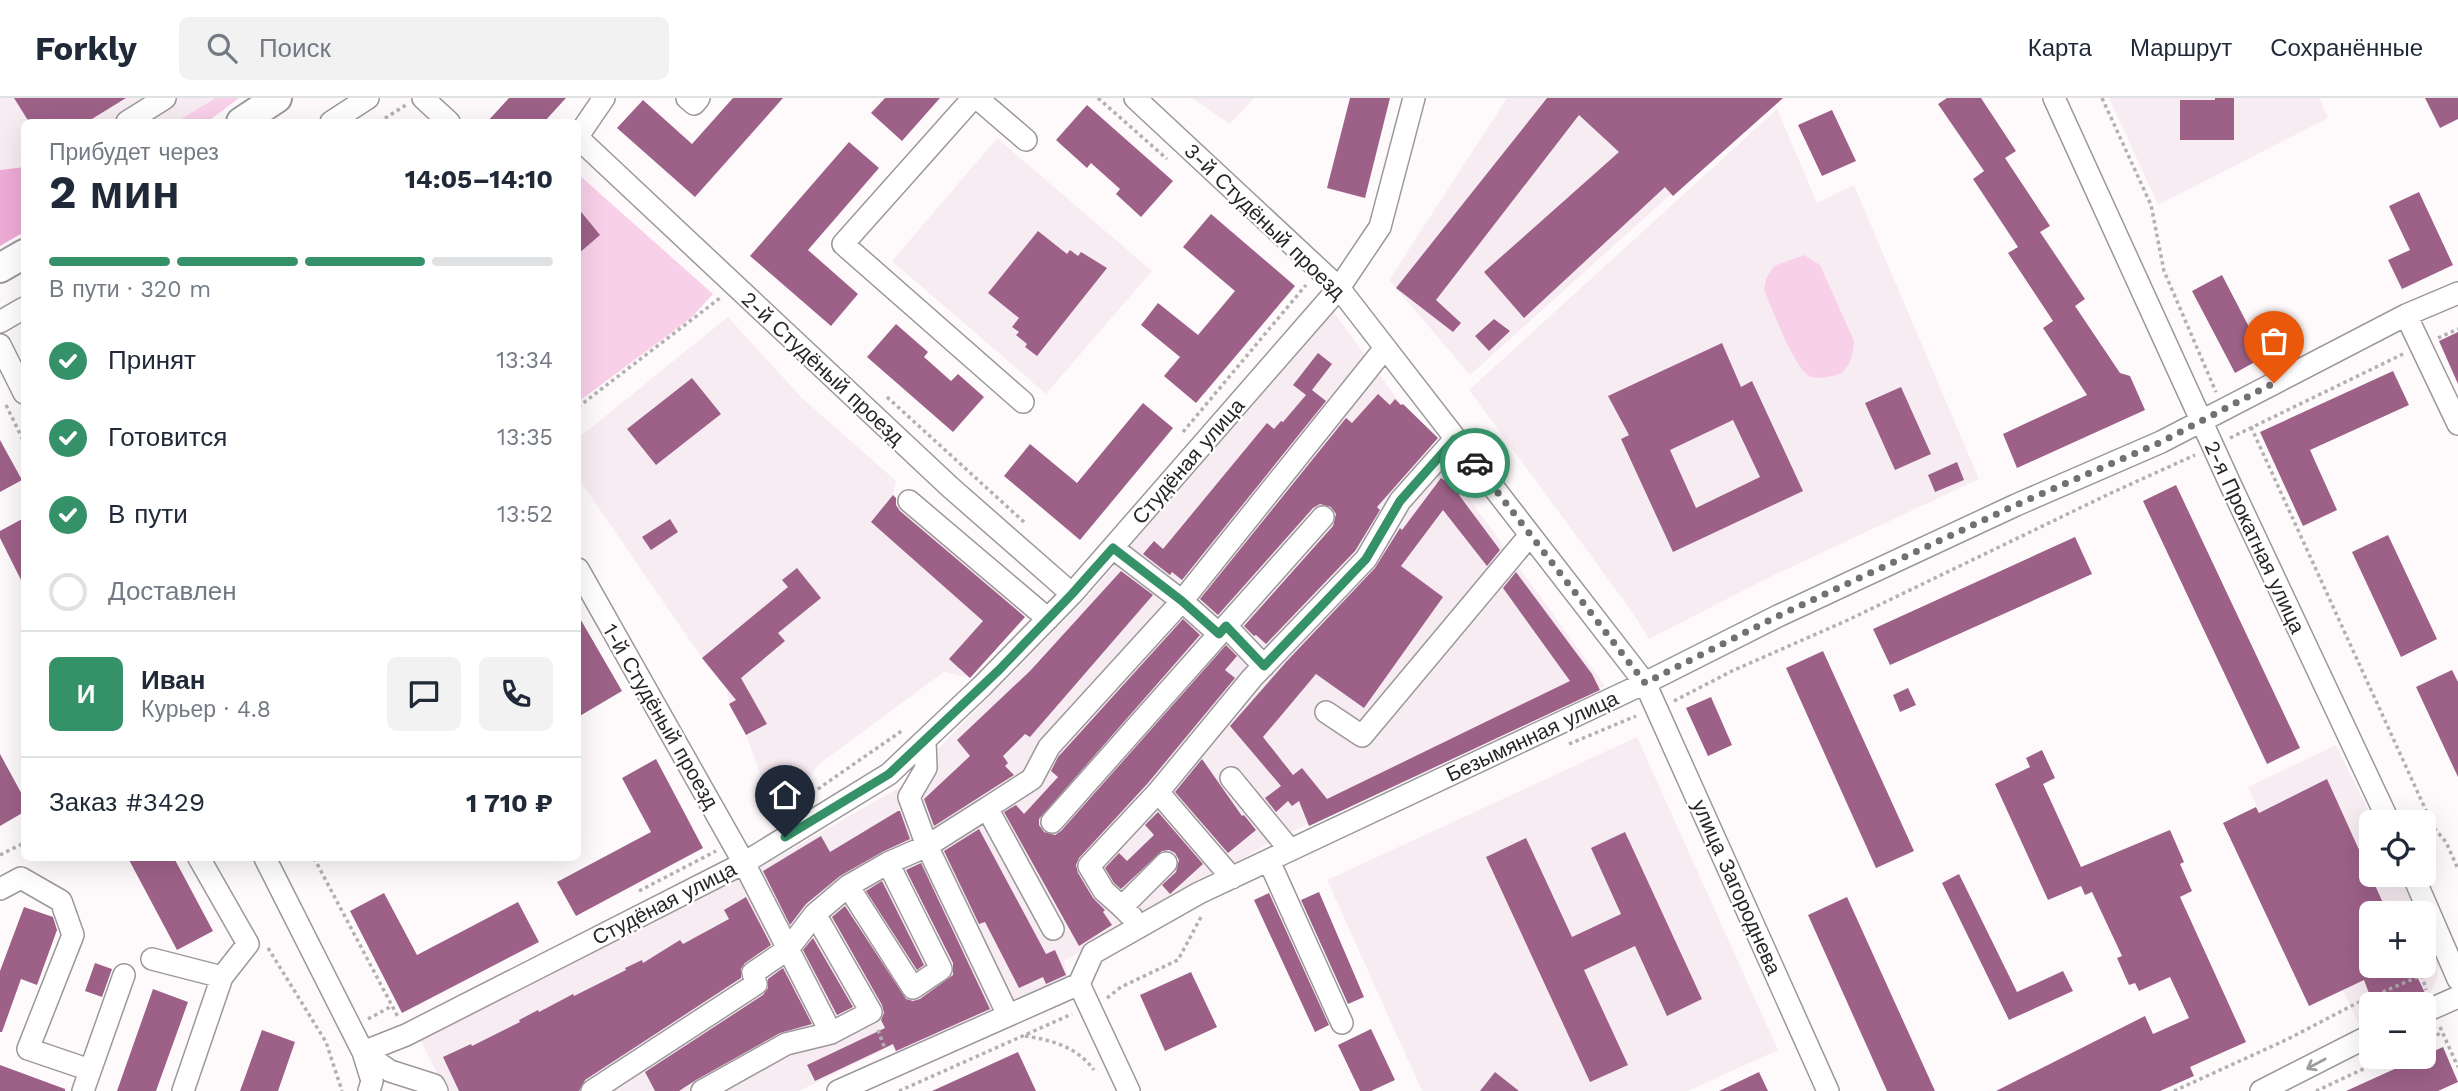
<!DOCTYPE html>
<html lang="ru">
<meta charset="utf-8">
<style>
:root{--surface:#fff;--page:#f2f2f3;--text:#1f2937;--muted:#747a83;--line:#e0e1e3;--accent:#359168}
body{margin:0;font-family:"Work Sans",sans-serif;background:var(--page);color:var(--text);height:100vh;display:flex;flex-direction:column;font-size:26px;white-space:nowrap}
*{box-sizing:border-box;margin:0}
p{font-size:23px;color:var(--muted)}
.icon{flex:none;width:38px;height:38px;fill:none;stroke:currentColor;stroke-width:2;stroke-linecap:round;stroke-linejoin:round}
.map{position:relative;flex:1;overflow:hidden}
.sheet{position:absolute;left:21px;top:21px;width:560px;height:742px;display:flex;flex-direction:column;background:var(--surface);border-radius:10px;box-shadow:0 7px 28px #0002}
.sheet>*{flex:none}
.controls{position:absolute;left:2359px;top:712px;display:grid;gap:14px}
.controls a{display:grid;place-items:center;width:77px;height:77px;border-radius:10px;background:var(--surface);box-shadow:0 7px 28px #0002;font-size:35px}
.pin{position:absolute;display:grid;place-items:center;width:60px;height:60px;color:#fff;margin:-72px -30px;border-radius:50% 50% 50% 0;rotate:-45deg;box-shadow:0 0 7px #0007}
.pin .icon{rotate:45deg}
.courier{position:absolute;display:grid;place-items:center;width:70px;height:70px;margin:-35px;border:5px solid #359168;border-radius:50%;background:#fff;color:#222;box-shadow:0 2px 9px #0007}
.head em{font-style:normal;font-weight:700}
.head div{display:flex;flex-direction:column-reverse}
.head{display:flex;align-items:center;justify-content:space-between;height:119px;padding:0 28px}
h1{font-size:46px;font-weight:700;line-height:52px}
.bar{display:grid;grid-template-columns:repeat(4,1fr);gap:10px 7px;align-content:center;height:84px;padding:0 28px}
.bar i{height:9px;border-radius:5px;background:var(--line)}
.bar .current{background:var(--accent)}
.bar p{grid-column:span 4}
.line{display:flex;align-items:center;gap:18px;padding:0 28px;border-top:2px solid var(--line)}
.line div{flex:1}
.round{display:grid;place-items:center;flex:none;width:74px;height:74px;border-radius:10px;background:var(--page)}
ol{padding:0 28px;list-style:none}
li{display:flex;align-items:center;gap:21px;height:77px}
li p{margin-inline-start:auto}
li .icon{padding:7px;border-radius:50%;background:var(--accent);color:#fff;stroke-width:4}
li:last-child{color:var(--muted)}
li i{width:38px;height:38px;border:4px solid var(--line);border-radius:50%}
header{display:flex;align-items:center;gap:42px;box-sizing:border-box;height:98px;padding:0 35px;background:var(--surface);border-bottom:2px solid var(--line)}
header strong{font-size:33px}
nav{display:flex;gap:38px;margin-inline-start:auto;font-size:24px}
.search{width:490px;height:63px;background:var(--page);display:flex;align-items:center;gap:18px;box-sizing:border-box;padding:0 24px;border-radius:10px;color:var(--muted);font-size:26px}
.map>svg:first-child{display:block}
.built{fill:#f8ecf3}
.green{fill:#f8d0e9}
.forest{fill:#eeacd6}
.building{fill:#9d6188;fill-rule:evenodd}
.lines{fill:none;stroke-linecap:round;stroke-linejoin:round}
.minor-casing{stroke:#9c989a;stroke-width:24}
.major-casing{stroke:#9c989a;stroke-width:32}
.path{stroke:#b4b0b2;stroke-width:3.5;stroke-dasharray:3.5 3.5;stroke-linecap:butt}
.minor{stroke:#fff;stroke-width:21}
.major{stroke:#fff;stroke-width:28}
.oneway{stroke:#9e9d9d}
.done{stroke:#727071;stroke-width:7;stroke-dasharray:0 12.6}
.route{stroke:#359168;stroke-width:9}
.labels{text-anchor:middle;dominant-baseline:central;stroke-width:5;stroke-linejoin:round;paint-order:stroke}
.street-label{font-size:21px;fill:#272526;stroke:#fff}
</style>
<header>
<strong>Forkly</strong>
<div class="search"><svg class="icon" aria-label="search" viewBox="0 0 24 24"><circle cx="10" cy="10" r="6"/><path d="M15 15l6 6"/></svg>Поиск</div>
<nav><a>Карта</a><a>Маршрут</a><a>Сохранённые</a></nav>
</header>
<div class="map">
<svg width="2458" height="993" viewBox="0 0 2458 993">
<rect width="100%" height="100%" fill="#fefafc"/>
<path class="built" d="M0 0H239L207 24H24V69L0 72Z
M1192 0H1254L1230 26Z
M1507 0H1778L1470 277 1389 182Z
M2109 0H2319L2328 20 2158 107Z
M1777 11 1817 105 1854 87 1979 381 1768 480 1649 541 1633 515 1469 292Z
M997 40 1152 173 1046 296 892 163Z
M1331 210 1605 588 1278 740 1064 863 1068 879 899 960 891 948 799 993H446L420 941 750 775 900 689 1085 502Z
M728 219 801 299 896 383 893 397 1025 519 970 580 944 574 819 666 807 682 793 693 789 687 769 700 746 637 729 606 727 591 702 560 578 380V340Z
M1637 639 1778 952 1688 993H1422L1327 782Z
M2336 647 2374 724H2371V777H2400L2419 815 2371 816V868H2424V825L2434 845 2438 863 2437 880 2430 896 2414 906H2371V926L2361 931 2248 689Z"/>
<path class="green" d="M216 0H239L207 24H176Z
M578 76 713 196 691 220 578 304Z
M1804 157 1820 167 1854 243C1853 258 1849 275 1833 278 1827 279 1817 281 1811 279 1795 273 1772 210 1764 192L1766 181 1774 168Z"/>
<path class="forest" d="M24 69V134L0 148V72Z"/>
<path class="building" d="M14 0H126L87 24H29Z
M509 0H566L544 24H487Z
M733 0H783L695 99 617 30 643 2 692 46Z
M885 0H940L902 43 871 15Z
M1350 0H1390L1365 100 1327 90Z
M1547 0H1783L1673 98 1665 89 1524 220 1484 174 1619 54 1579 17 1436 202 1461 225 1453 234 1396 190Z
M1947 0H1981L2016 53 2005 60 2050 128 2040 134 2085 201 2075 208 2120 275 2130 278 2145 312 2017 370 2003 336 2087 297 2043 230 2053 223 2008 155 2018 149 1973 81 1984 73 1938 6Z
M2215 0H2234V42H2180V2H2215Z
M2425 0H2458V21L2440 30Z
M1087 7 1173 83 1141 119 1116 96 1120 91 1091 65 1087 70 1056 42Z
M1832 12 1856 63 1822 78 1798 27Z
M849 44 879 70 808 152 858 196 831 228 750 158Z
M2419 94 2453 167 2402 191 2388 162 2410 152 2389 108Z
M578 110 600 137 578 156Z
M1211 116 1295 188 1196 305 1164 278 1180 259 1141 227 1158 205 1198 237 1235 193 1183 149Z
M1038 133 1067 156 1070 152 1078 158 1081 154 1107 170 1037 258 1025 249 1027 246 1016 237 1019 234 1012 229 1019 220 988 195Z
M2222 177 2249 229 2267 220 2282 249 2235 275 2192 193Z
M1494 221 1510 233 1489 253 1475 238Z
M896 226 928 254 924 259 951 283 958 276 984 299 953 334 867 259Z
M2458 234V286L2439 243Z
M1722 245 1741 289 1752 283 1803 393 1673 454 1621 341 1629 337 1608 298ZM1733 322 1760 379 1696 410 1670 352Z
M1318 255 1332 266 1312 292 1326 303 1182 482 1172 474 1170 477 1143 456 1154 443 1163 451 1267 325 1274 331 1281 323 1283 324 1306 297 1293 287Z
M2393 273 2409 307 2310 352 2337 412 2303 428 2260 334Z
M692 280 721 316 656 367 627 331Z
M1901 289 1931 356 1895 372 1865 305Z
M1378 296 1390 307 1395 301 1401 307 1403 306 1438 340 1377 409 1380 412 1355 453 1266 546 1256 537 1254 538 1244 528 1333 428 1336 416 1331 409 1320 406 1313 410 1218 517 1200 501 1346 320 1352 325Z
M1143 305 1173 330 1080 442 1004 378 1030 346 1077 385Z
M0 342 22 382 0 394Z
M1957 364 1964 382 1935 394 1928 377Z
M1441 380 1461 393 1459 397 1500 452 1487 468 1443 412 1401 468 1443 499 1364 610 1316 576 1263 639 1293 677 1302 670 1327 701 1570 583 1503 490 1516 474 1592 576 1600 592 1309 728 1299 703 1292 708 1288 703 1276 714 1265 700 1281 688 1230 628 1286 564 1375 470 1400 430 1402 432Z
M2176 387 2300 650 2267 666 2143 403Z
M893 397 896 400V407L900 413 1025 519 970 580 949 561 983 523 871 424Z
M24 420V488L0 440V433Z
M670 421 678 434 651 452 642 439Z
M2388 437 2437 541 2401 559 2352 454Z
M2075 439 2092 476 1890 567 1873 531Z
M797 470 821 500 778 535 785 543 741 580 767 626 746 637 729 606 736 602 702 560 788 489 782 482Z
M1121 473 1153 497 1030 639 1025 636 1003 658 1008 665 1005 668 1014 677 934 728 924 701 970 658 957 642 1030 573Z
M578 517 622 593 578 619Z
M1183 521 1200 537 1039 721V727L1044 734 1055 737 1061 733 1226 547 1237 558 1225 572 1235 580 1148 685 1079 760 1076 767 1078 775 1093 800 1105 812 1103 814 1112 827 1079 848 1004 714 1016 707 1024 716 1058 679 1051 673 1058 659Z
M1823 553 1914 753 1876 770 1786 570Z
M2452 572 2458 584V679L2416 589Z
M1908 590 1916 607 1900 614 1893 597Z
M1711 599 1732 647 1708 658 1686 610Z
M2042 652 2055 680 2043 686 2081 769 2170 732 2184 764 2180 766 2192 793 2180 799 2246 944 2190 969 2194 978 2160 993H1996L2145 918 2153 936 2189 920 2170 879 2139 893 2135 885 2129 887 2117 860 2122 858 2092 794 2085 797 2081 788 2048 802 1995 686 2030 669 2026 660Z
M0 656 24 700V714L0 728Z
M656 661 703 750 576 818 557 784 651 734 622 680Z
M1202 661 1242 718 1244 717 1256 732 1228 755 1175 694Z
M2327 681 2388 816H2371V868H2412L2425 895 2399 906H2373L2364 882 2309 908 2223 725 2256 709 2259 715Z
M898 713H900L910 741 882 754 840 778 806 806 790 827 763 773 821 738 830 754Z
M1158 714 1203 766 1170 796 1162 787 1176 774 1179 762 1175 755 1169 752 1162 753 1121 791 1114 785 1105 770 1119 755 1127 763 1154 737 1145 727Z
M979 731 1046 856 1055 852 1066 877 1046 886 1043 879 1019 890 985 824 979 826 944 753Z
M1625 734 1702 901 1667 918 1635 848 1584 872 1628 967 1590 984 1486 759 1526 740 1572 839 1621 816 1591 750Z
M128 760H174L213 833 177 852Z
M921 765 990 911 896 953 893 946 815 983 807 967 885 930 881 922 884 915 882 907 832 819 845 808 906 901 913 903 920 901 953 877V865L906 772Z
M1959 776 2017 894 2063 873 2073 893 2009 922 1942 785Z
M882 783 924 867 917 872 866 793Z
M1319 794 1364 899 1348 906 1301 802Z
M384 795 417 857 518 804 539 844 402 915 350 813Z
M1269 795 1329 927 1315 934 1254 802Z
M746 799 771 847 745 865 741 871V880L585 982 579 993H459L443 959 471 946 472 948 520 924 519 922 538 912 539 914 573 896 574 898 626 872 625 870 642 862 643 865 680 842 683 846 729 821 724 812Z
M1847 799 1935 993H1887L1808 817Z
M24 809 53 819 57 832 37 887 21 881 2 934H0V873Z
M813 840 853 909 837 917 803 852Z
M95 865 112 871 102 899 85 893Z
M783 870 812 926 780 935 696 982 679 993H655L645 974 763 897 768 890V881Z
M1191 874 1217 929 1165 953 1140 897Z
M153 891 188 904 156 993H117Z
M1371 931 1395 982 1371 993H1360L1338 947Z
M262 932 295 944 278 993H240Z
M2443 949 2458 984 2438 993H2346Z
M1018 954 1036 993H932Z
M0 967 65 991V993H0Z
M1495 974 1519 993H1480Z
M1759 974 1768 993H1719Z"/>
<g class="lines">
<defs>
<path id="minor" d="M423 0 449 24
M687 0 694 6 699 0
M973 0 843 146 1023 304
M977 0 1026 42
M1135 0 1339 190 1645 585 1828 993
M2054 0 2232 390 2389 724
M127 24 165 0
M331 24 368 0
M578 38 604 0
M578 40 950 389 1072 496
M2406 217 2458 326
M0 224 24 210
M0 247 24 295
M909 403 1048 521
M1113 450 1182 503 1385 250
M578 471 744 765 831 935 871 914 815 816
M1226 528 1323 419
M1326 614 1362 638 1530 437
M1231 680 1290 752
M1158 694 1252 580 1366 461 1400 403 1455 341
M987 710 927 748 1008 917
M1052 724 1219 536
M265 760 363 954 390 973 434 987 437 993
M1269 763 1342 925
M2413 777 2458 881
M848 788 913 890 941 871 888 765
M0 791 21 780 61 803 73 837 28 951 90 972
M1122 809 1104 793 1089 768 1158 694 1232 780
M1132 819 1122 809 1166 765
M1053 831 987 710 1032 681 1049 649 1182 503 1219 536 1226 528 1264 568
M152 861 222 879
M1079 886 1093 855 1199 795 1645 585 1778 518 2016 407 2161 344 2406 217 2458 195
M1079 886 1129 993
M2424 914 2458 899
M83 993 124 877
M183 993 222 879 248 846 199 760
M369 993 372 983 363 954 406 937 744 765 889 676 982 588 1072 496 1339 190 1380 129 1414 0
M592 993 756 886 753 875 788 851 815 816 848 788 888 765 927 748 909 699 926 670 925 642
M702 993 786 946 831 935
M838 993 1079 886
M2261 993 2371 937"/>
<path id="major" d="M241 24 277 0
M0 170 24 156"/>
</defs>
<use href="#minor" class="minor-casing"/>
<use href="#major" class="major-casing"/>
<path class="path" d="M1098 0 1167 61
M2102 0 2151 107 2164 173 2216 294
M379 24 406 7
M2438 240 2458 231
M887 299 1024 424
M6 307 24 344
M578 309 720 200
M2251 329 2434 730 2446 744 2458 771
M1183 334 1306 187
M2230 340 2403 256
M1674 603 1732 573 1848 522 2111 395 2195 357
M1569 646 1636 618
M789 711 903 632
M0 757 24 745
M314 760 398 919
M639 793 716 753
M268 850 326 944 342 993
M2422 877 2426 892
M1107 900 1121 889 1178 862 1201 819
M368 921 392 908
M2440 929 2458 969
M878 932 885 951
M1025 938C1052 942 1077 949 1094 972
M2424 943 2443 934
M899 993 1072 916
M2174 993 2288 941 2357 905 2434 872
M2316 993 2389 959"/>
<use href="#minor" class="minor"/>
<use href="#major" class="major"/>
</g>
<defs><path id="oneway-shaft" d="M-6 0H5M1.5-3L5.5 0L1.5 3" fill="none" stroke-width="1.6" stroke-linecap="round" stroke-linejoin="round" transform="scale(1.75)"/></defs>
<use class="oneway" href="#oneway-shaft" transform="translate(2316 966) rotate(152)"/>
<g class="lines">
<path class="done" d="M1475 365 1645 585 1778 518 2016 407 2161 344 2274 285"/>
<path class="route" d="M785 739 889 676 999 572 1072 496 1113 450 1182 503 1219 536 1226 528 1264 568 1366 461 1400 403 1455 341 1475 365"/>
</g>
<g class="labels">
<g class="street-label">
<text transform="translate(1265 123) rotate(44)">3-й Студёный проезд</text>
<text transform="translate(823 270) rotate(43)">2-й Студёный проезд</text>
<text transform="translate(1188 363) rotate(-49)">Студёная улица</text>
<text transform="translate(2255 439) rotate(65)">2-я Прокатная улица</text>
<text transform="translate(661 618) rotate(60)">1-й Студёный проезд</text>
<text transform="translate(1532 638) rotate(-25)">Безымянная улица</text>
<text transform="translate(1737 789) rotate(66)">улица Загороднева</text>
<text transform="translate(664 805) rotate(-27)">Студёная улица</text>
</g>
</g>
</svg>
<div class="controls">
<a><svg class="icon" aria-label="locate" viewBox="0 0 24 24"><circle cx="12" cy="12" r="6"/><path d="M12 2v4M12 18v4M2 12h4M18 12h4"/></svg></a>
<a>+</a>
<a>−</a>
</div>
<div class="pin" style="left:2274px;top:285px;background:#ea580c"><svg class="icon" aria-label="bag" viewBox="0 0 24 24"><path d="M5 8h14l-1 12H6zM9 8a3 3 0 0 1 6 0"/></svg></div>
<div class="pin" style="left:785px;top:739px;background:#1f2937"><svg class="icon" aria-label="home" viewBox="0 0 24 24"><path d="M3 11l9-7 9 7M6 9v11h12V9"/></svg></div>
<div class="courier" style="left:1475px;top:365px"><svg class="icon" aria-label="car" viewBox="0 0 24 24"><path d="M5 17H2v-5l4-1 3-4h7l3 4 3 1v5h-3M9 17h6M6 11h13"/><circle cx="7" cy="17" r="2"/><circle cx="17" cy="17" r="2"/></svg></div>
<section class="sheet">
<div class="head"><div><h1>2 мин</h1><p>Прибудет через</p></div><em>14:05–14:10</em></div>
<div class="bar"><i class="current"></i><i class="current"></i><i class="current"></i><i></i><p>В пути · 320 m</p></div>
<ol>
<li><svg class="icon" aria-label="check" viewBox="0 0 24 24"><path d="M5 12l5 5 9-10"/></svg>Принят<p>13:34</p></li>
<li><svg class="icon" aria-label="check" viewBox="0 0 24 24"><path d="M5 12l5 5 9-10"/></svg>Готовится<p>13:35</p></li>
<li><svg class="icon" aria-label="check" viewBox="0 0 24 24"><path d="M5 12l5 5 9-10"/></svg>В пути<p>13:52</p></li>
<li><i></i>Доставлен</li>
</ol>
<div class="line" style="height:126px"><b class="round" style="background:var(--accent);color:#fff">И</b><div><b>Иван</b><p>Курьер · 4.8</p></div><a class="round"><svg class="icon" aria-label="chat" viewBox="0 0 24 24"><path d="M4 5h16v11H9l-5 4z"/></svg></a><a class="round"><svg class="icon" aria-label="phone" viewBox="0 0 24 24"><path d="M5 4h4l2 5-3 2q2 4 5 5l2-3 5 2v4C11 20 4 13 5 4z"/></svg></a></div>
<div class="line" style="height:91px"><div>Заказ #3429</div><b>1 710 ₽</b></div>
</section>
</div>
